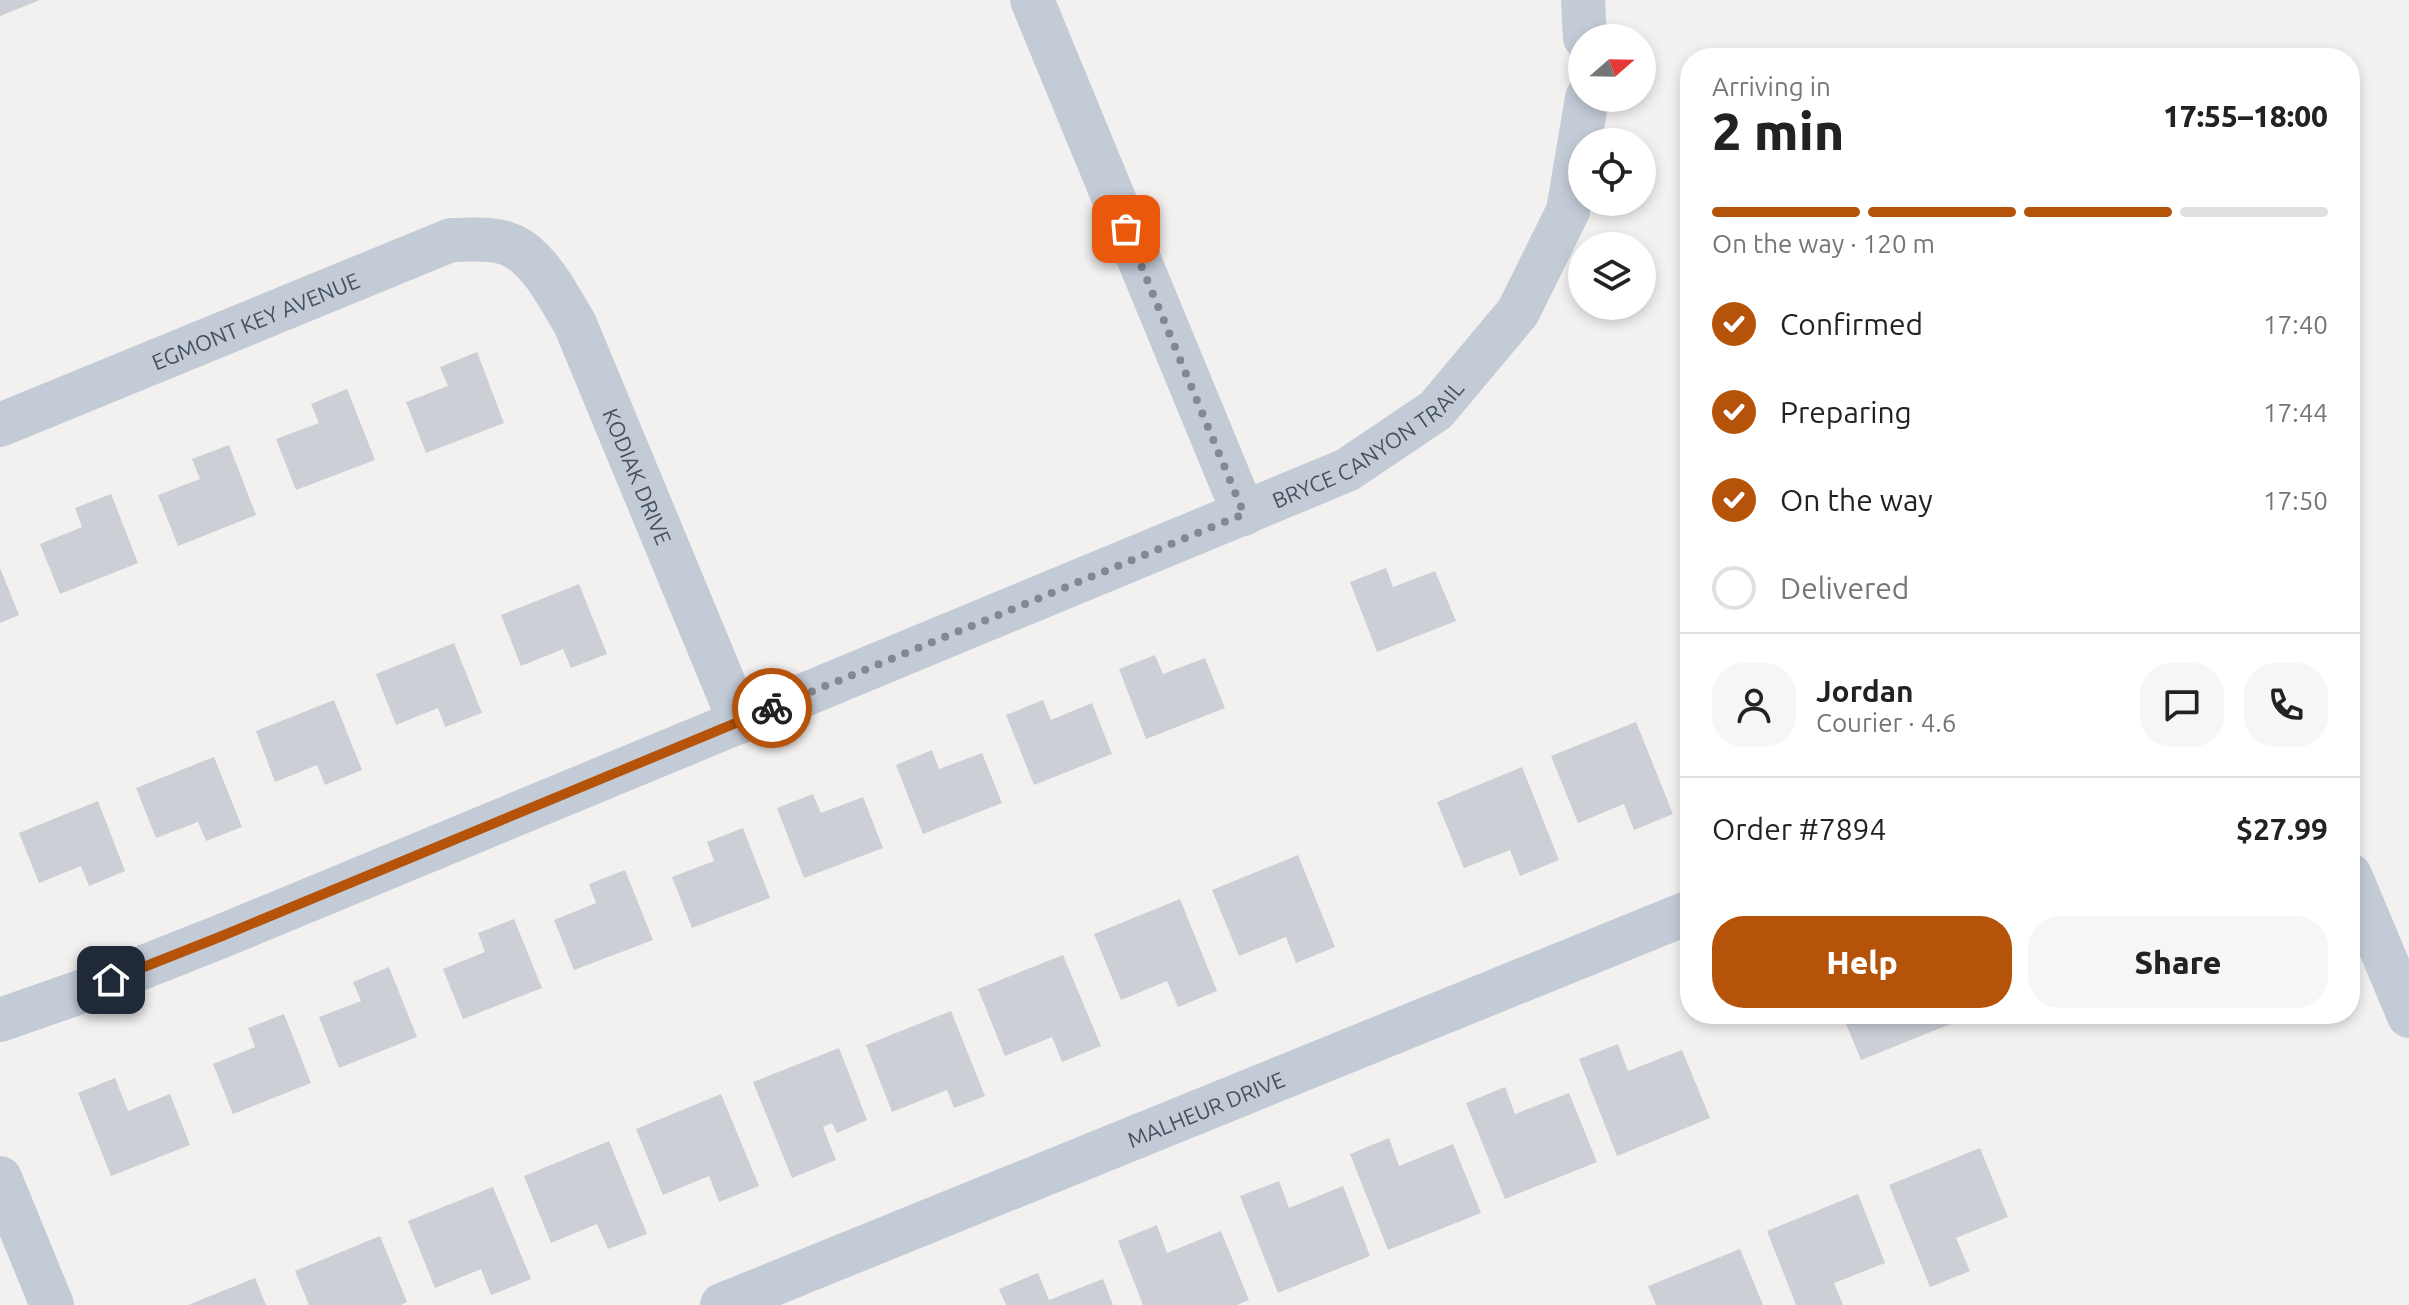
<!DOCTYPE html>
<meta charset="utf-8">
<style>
:root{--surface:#fff;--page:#f6f6f6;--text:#222;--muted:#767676;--line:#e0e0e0;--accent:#b45309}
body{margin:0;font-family:Ubuntu,sans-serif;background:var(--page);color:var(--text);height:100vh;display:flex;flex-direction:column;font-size:30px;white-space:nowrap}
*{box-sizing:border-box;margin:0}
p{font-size:26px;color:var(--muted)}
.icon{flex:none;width:44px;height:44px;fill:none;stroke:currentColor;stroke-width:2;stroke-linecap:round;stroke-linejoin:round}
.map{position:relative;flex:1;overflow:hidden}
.side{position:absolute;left:1680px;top:48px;width:680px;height:976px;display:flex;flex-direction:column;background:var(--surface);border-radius:32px;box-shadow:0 4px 12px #0003}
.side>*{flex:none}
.needle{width:52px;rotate:70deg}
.fabs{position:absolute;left:1568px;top:24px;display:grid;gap:16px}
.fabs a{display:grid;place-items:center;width:88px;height:88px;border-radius:50%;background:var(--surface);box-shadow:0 4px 12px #0003;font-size:40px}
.pin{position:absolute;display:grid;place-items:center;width:68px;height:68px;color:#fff;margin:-34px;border-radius:16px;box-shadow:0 4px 12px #0006}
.courier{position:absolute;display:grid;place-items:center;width:80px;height:80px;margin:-40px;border:6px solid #b45309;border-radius:50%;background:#fff;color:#222;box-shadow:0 2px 10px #0007}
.head em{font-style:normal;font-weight:800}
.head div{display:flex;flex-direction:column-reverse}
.head{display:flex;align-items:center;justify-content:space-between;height:136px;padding:0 32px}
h1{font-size:52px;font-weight:800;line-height:60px}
.bar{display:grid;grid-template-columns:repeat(4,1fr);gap:12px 8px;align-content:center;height:96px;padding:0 32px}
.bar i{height:10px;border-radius:6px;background:var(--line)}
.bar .selected{background:var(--accent)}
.bar p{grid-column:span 4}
.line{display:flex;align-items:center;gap:20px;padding:0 32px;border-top:2px solid var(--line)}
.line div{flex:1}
.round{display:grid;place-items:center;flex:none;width:84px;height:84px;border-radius:32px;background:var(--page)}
ol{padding:0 32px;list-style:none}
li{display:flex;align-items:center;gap:24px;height:88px}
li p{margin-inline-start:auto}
li .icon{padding:8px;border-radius:50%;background:var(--accent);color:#fff;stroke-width:4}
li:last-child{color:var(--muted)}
li i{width:44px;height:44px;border:4px solid var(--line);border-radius:50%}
.cta{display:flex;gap:16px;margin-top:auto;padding:16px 32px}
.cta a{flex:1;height:92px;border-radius:32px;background:var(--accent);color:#fff;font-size:32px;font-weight:800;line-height:92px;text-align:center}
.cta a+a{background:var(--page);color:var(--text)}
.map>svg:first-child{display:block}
.building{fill:#cccfd6}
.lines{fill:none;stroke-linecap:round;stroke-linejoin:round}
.street{stroke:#c3cbd7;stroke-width:44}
.done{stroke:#838992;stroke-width:8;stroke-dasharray:0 14.4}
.route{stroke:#b45309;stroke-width:10}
.labels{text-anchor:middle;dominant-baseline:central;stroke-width:6;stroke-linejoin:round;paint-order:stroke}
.street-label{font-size:22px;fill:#465160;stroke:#fff}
</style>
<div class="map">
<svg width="2409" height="1305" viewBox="0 0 2409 1305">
<rect width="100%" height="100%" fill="#f3f1f0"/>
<path class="building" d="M0 0H40L0 16Z
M477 352 504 423 426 453 406 402 448 386 440 367Z
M347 389 375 460 296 490 276 439 319 423 311 404Z
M229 445 256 515 178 546 158 495 200 479 192 459Z
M111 494 138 563 60 594 40 544 82 527 75 508Z
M0 568 19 615 0 623Z
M1386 568 1393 587 1435 571 1456 621 1377 652 1350 582Z
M579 584 607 654 571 668 563 649 521 666 501 615Z
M454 643 482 713 445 727 438 708 396 725 376 674Z
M1155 655 1163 674 1205 658 1225 708 1146 739 1119 669Z
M334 700 362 770 325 785 317 765 275 782 256 731Z
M1043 700 1051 720 1092 703 1112 754 1034 785 1006 715Z
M1636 722 1673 814 1634 830 1624 804 1578 823 1551 756Z
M932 750 939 769 982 753 1002 803 923 834 896 765Z
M214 757 242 827 206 841 198 822 156 838 136 788Z
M1522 767 1559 860 1520 876 1510 850 1464 868 1437 802Z
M813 794 821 813 863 797 883 848 804 878 777 808Z
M98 801 125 871 89 886 81 866 39 883 19 833Z
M743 828 770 898 692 928 672 877 714 861 707 842Z
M1298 855 1335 947 1296 963 1286 937 1239 956 1212 890Z
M625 870 653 940 574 970 554 920 596 903 589 884Z
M1180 899 1217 991 1178 1007 1167 981 1121 1000 1094 934Z
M514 919 542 988 463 1019 443 969 485 952 478 933Z
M1063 955 1101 1046 1062 1062 1052 1037 1005 1056 978 989Z
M389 967 417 1037 339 1068 319 1017 361 1001 353 982Z
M951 1011 985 1096 954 1108 947 1090 892 1112 866 1045Z
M284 1014 311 1083 233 1114 213 1064 255 1047 248 1028Z
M1842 1014H1949L1953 1023 1861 1060Z
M1618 1044 1628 1071 1682 1050 1710 1118 1617 1156 1579 1059Z
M839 1048 867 1120 837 1133 832 1123 823 1127 836 1160 792 1178 753 1082Z
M115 1078 128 1111 170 1094 190 1145 111 1176 78 1093Z
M1505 1087 1515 1114 1569 1093 1597 1162 1505 1199 1466 1103Z
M721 1094 759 1186 719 1202 709 1176 663 1195 636 1129Z
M1389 1138 1399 1166 1453 1144 1481 1213 1388 1250 1350 1154Z
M609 1141 647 1234 608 1249 597 1224 551 1243 524 1176Z
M1980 1148 2008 1217 1956 1238 1970 1271 1930 1287 1889 1185Z
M1279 1181 1289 1208 1343 1186 1370 1256 1278 1293 1240 1196Z
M493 1187 531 1279 491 1295 481 1269 435 1288 408 1221Z
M1858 1194 1885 1263 1834 1283 1843 1305H1796L1767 1231Z
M1157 1225 1167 1253 1221 1231 1249 1300 1237 1305H1143L1118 1241Z
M380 1236 407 1302 401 1305H309L295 1271Z
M1740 1249 1763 1305H1656L1648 1286Z
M1038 1273 1049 1300 1103 1279 1113 1305H1006L999 1289Z
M255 1278 266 1305H188Z"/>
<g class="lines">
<g class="street">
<path d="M1032 0 1244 514"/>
<path d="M1583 0 1585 38"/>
<path id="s1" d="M0 425 451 240C470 240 495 237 513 246 540 259 560 299 575 324L740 722"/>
<path d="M2350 875 2409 1016"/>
<path id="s2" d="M0 1020 83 991 222 936 1347 470 1436 410 1518 312 1568 211 1587 98"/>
<path d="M0 1178 52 1305"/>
<path id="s3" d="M722 1305 1690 912"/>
</g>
</g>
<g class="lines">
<path class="done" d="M772 708 1244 514 1126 229"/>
<path class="route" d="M111 980 222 936 772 708"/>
</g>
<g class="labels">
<g class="street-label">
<text stroke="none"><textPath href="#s1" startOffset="276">EGMONT KEY AVENUE</textPath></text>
<text stroke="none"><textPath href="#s2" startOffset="1486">BRYCE CANYON TRAIL</textPath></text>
<text stroke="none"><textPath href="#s1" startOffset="816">KODIAK DRIVE</textPath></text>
<text stroke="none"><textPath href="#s3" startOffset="522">MALHEUR DRIVE</textPath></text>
</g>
</g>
</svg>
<div class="fabs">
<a><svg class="needle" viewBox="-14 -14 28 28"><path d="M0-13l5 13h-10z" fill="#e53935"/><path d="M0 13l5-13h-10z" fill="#767676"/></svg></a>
<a><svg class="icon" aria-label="locate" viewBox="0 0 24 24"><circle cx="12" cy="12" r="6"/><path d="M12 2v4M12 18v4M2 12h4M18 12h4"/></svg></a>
<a><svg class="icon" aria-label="layers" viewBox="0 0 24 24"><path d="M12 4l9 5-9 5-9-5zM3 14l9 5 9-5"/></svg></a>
</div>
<div class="pin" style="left:1126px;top:229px;background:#ea580c"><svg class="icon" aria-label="bag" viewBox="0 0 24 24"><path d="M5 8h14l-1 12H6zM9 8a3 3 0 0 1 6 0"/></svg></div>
<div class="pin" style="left:111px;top:980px;background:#1f2937"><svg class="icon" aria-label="home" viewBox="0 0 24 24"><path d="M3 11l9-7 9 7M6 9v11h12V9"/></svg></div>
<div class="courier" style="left:772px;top:708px"><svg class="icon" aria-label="bike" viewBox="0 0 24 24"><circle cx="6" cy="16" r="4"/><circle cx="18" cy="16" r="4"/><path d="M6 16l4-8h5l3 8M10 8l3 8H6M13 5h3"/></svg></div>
<section class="side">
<div class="head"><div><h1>2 min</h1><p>Arriving in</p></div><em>17:55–18:00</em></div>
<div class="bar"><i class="selected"></i><i class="selected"></i><i class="selected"></i><i></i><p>On the way · 120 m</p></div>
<ol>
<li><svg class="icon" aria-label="check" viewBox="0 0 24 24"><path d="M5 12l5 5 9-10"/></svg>Confirmed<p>17:40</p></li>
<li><svg class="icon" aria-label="check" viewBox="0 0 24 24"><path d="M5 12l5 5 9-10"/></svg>Preparing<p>17:44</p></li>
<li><svg class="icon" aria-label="check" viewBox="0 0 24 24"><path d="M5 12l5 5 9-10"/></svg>On the way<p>17:50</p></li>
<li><i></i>Delivered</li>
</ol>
<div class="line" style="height:144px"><a class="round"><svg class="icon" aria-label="person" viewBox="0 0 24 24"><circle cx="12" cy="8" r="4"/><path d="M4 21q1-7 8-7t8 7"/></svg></a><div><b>Jordan</b><p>Courier · 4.6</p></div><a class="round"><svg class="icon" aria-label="chat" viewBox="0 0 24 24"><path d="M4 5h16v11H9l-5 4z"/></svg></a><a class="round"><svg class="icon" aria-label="phone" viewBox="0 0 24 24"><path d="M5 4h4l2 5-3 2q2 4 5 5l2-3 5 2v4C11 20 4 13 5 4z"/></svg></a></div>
<div class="line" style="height:104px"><div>Order #7894</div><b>$27.99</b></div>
<div class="cta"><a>Help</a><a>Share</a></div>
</section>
</div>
